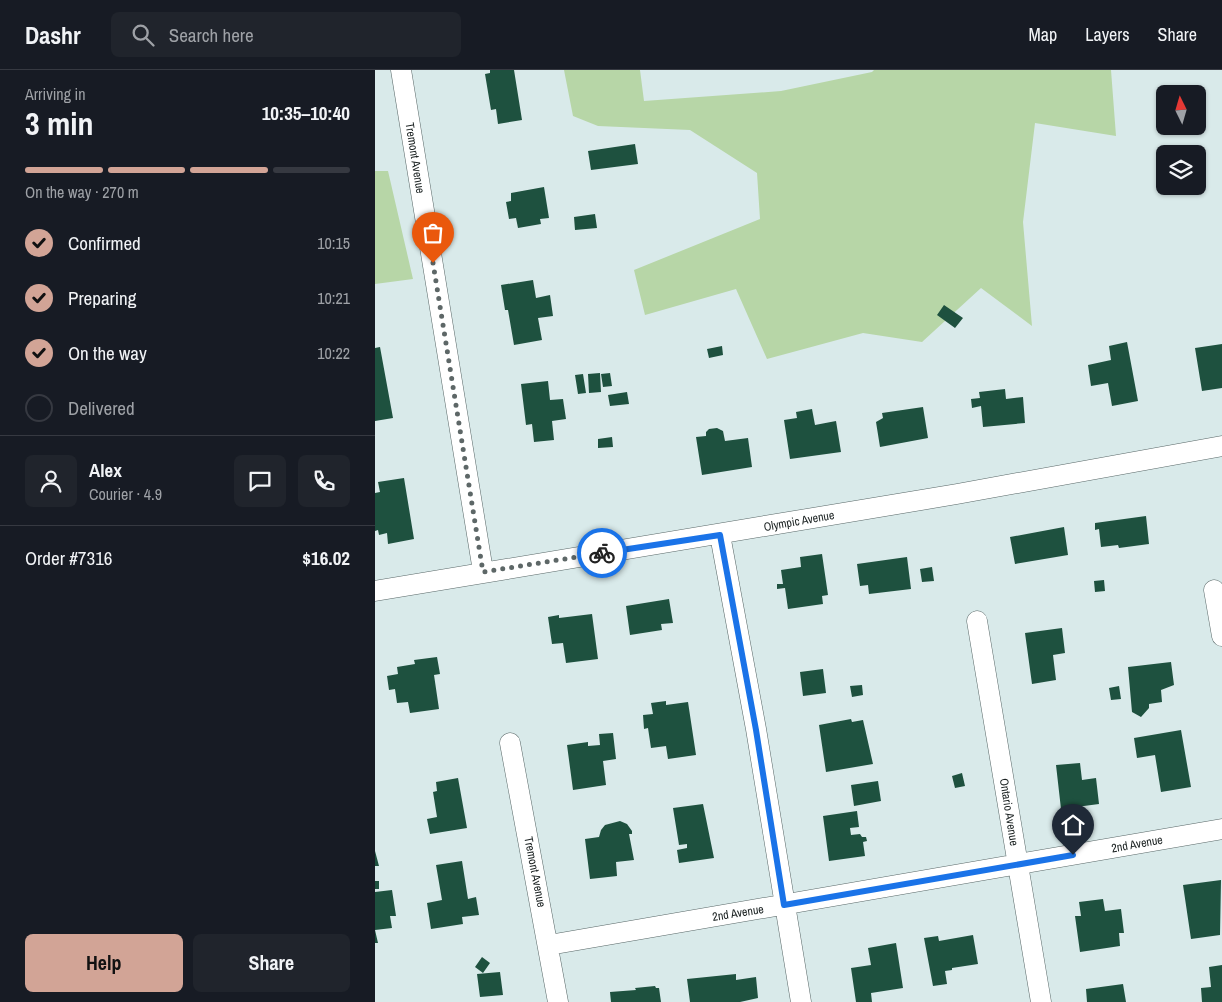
<!DOCTYPE html>
<meta charset="utf-8">
<style>
:root{--surface:#171b24;--page:#20242c;--text:#f1f3f6;--muted:#9ea1a6;--line:#363941;--accent:#d2a496}
body{margin:0;font-family:"Archivo Narrow",sans-serif;background:var(--page);color:var(--text);height:100vh;display:flex;flex-direction:column;font-size:19px;white-space:nowrap}
*{box-sizing:border-box;margin:0}
p{font-size:16px;color:var(--muted)}
.icon{flex:none;width:28px;height:28px;fill:none;stroke:currentColor;stroke-width:2;stroke-linecap:round;stroke-linejoin:round}
.map{position:relative;flex:1;overflow:hidden}
.sheet{display:flex;flex-direction:column;background:var(--surface);width:375px}
.sheet>*{flex:none}
.needle{width:32px;rotate:355deg}
.tools{position:absolute;left:781px;top:15px;display:grid;gap:10px}
.tools a{display:grid;place-items:center;width:50px;height:50px;border-radius:8px;background:var(--surface);box-shadow:0 1px 4px #0004;font-size:25px}
.pin{position:absolute;display:grid;place-items:center;width:42px;height:42px;color:#fff;margin:-51px -21px;border-radius:50% 50% 50% 0;rotate:-45deg;box-shadow:0 0 5px #0007}
.pin .icon{rotate:45deg}
.courier{position:absolute;display:grid;place-items:center;width:50px;height:50px;margin:-25px;border:4px solid #1a73e8;border-radius:50%;background:#fff;color:#222;box-shadow:0 1px 6px #0007}
.head em{font-style:normal;font-weight:800}
.head div{display:flex;flex-direction:column-reverse}
.head{display:flex;align-items:center;justify-content:space-between;height:85px;padding:0 25px}
h1{font-size:32px;font-weight:800;line-height:38px}
.bar{display:grid;grid-template-columns:repeat(4,1fr);gap:8px 5px;align-content:center;height:60px;padding:0 25px}
.bar i{height:6px;border-radius:4px;background:var(--line)}
.bar .selected{background:var(--accent)}
.bar p{grid-column:span 4}
.line{display:flex;align-items:center;gap:12px;padding:0 25px;border-top:1px solid var(--line)}
.line div{flex:1}
.round{display:grid;place-items:center;flex:none;width:52px;height:52px;border-radius:8px;background:var(--page)}
ol{padding:0 25px;list-style:none}
li{display:flex;align-items:center;gap:15px;height:55px}
li p{margin-inline-start:auto}
li .icon{padding:5px;border-radius:50%;background:var(--accent);color:#111;stroke-width:4}
li:last-child{color:var(--muted)}
li i{width:28px;height:28px;border:2px solid var(--line);border-radius:50%}
.action{display:flex;gap:10px;margin-top:auto;padding:10px 25px}
.action a{flex:1;height:58px;border-radius:8px;background:var(--accent);color:#111;font-size:20px;font-weight:800;line-height:58px;text-align:center}
.action a+a{background:var(--page);color:var(--text)}
header{display:flex;align-items:center;gap:30px;box-sizing:border-box;height:70px;padding:0 25px;background:var(--surface);border-bottom:1px solid var(--line)}
header strong{font-size:24px}
nav{display:flex;gap:28px;margin-inline-start:auto;font-size:18px}
.search{width:350px;height:45px;background:var(--page);display:flex;align-items:center;gap:12px;box-sizing:border-box;padding:0 18px;border-radius:8px;color:var(--muted);font-size:19px}
main{display:flex;flex:1;min-height:0}
.map>svg:first-child{display:block}
.green{fill:#b7d6a7}
.building{fill:#1e513f}
.lines{fill:none;stroke-linecap:round;stroke-linejoin:round}
.minor-casing{stroke:#586767;stroke-width:21}
.minor{stroke:#fff;stroke-width:20}
.done{stroke:#5d6767;stroke-width:5;stroke-dasharray:0 9}
.route{stroke:#1a73e8;stroke-width:6}
.labels{text-anchor:middle;dominant-baseline:central;stroke-width:5;stroke-linejoin:round;paint-order:stroke}
.street-label{font-size:12px;fill:#1a2121;stroke:#fff}
</style>
<header>
<strong>Dashr</strong>
<div class="search"><svg class="icon" aria-label="search" viewBox="0 0 24 24"><circle cx="10" cy="10" r="6"/><path d="M15 15l6 6"/></svg>Search here</div>
<nav><a>Map</a><a>Layers</a><a>Share</a></nav>
</header>
<main>
<section class="sheet">
<div class="head"><div><h1>3 min</h1><p>Arriving in</p></div><em>10:35–10:40</em></div>
<div class="bar"><i class="selected"></i><i class="selected"></i><i class="selected"></i><i></i><p>On the way · 270 m</p></div>
<ol>
<li><svg class="icon" aria-label="check" viewBox="0 0 24 24"><path d="M5 12l5 5 9-10"/></svg>Confirmed<p>10:15</p></li>
<li><svg class="icon" aria-label="check" viewBox="0 0 24 24"><path d="M5 12l5 5 9-10"/></svg>Preparing<p>10:21</p></li>
<li><svg class="icon" aria-label="check" viewBox="0 0 24 24"><path d="M5 12l5 5 9-10"/></svg>On the way<p>10:22</p></li>
<li><i></i>Delivered</li>
</ol>
<div class="line" style="height:90px"><a class="round"><svg class="icon" aria-label="person" viewBox="0 0 24 24"><circle cx="12" cy="8" r="4"/><path d="M4 21q1-7 8-7t8 7"/></svg></a><div><b>Alex</b><p>Courier · 4.9</p></div><a class="round"><svg class="icon" aria-label="chat" viewBox="0 0 24 24"><path d="M4 5h16v11H9l-5 4z"/></svg></a><a class="round"><svg class="icon" aria-label="phone" viewBox="0 0 24 24"><path d="M5 4h4l2 5-3 2q2 4 5 5l2-3 5 2v4C11 20 4 13 5 4z"/></svg></a></div>
<div class="line" style="height:65px"><div>Order #7316</div><b>$16.02</b></div>
<div class="action"><a>Help</a><a>Share</a></div>
</section>
<div class="map">
<svg width="847" height="932" viewBox="0 0 847 932">
<rect width="100%" height="100%" fill="#d9eaea"/>
<path class="green" d="M189 0H265L269 31 406 21 497 2 499 0H736L741 66 660 53 648 152 657 256 606 218 547 272 488 263 392 289 361 219 270 245 259 200 385 149 382 103 315 60 223 56 198 46Z
M0 101H13L38 209 0 214Z"/>
<path class="building" d="M115 0H139L147 50 123 54 121 39 116 40 110 4 115 3Z
M260 74 263 94 216 100 213 81Z
M169 117 174 148 165 149 166 154 143 158 141 148 134 149 131 132 136 131V123Z
M220 144 222 158 200 160 199 147Z
M158 210 161 228 175 225 178 246 163 248 167 270 139 275 133 240H130L126 215Z
M569 235 588 248 580 258 562 245Z
M752 272 763 331 737 336 733 313 716 316 713 295 736 290 734 276Z
M847 274V318L827 321 820 278Z
M347 276 348 285 334 288 332 279Z
M5 277 18 348 0 351V278Z
M225 303 226 322 214 323 213 304Z
M235 303 237 316 228 317 226 304Z
M208 304 211 323 203 324 200 305Z
M173 311 175 330 188 329 191 349 177 351 179 370 159 372 157 354 151 355 146 314Z
M630 319 631 329 648 327 650 353 608 357 606 336 597 338 596 329 605 328 604 322Z
M252 322 254 334 235 336 233 325Z
M548 337 553 368 505 377 501 352 508 348 507 343Z
M437 339 440 355 461 351 466 382 415 389 409 350 422 348 421 342Z
M342 358 348 361 350 371 373 368 377 397 327 405 321 367 331 366V362L334 359Z
M237 367 238 377 223 378V369Z
M29 408 39 469 13 474 12 463 4 465 3 460 0 461V423L5 422 3 412Z
M771 446 774 474 744 478 743 475 726 477 724 459 720 460V453Z
M689 457 693 485 640 494 635 467Z
M447 484 453 525 447 526 448 534 413 539 410 518 402 519V514H408L406 500 426 497 425 487Z
M532 487 536 519 494 524 493 515 485 516 482 494Z
M557 497 559 511 547 512 545 499Z
M729 510 730 521 720 522 719 511Z
M294 529 298 553 286 554 287 560 255 565 251 536Z
M217 544 223 589 191 593 188 573 177 574 173 547 184 545V548Z
M687 558 690 583 678 585 681 610 657 614 650 563Z
M62 587 65 604 59 605 64 639 35 643 33 632 22 633 20 619 14 620 12 606 23 604 22 597 40 594 39 590Z
M796 592 799 615 786 620 787 632 774 634V638L766 647 757 642 753 597Z
M448 599 451 623 428 626 425 602Z
M487 615 488 625 477 627 475 616Z
M744 616 746 629 736 630 734 618Z
M291 631V635L313 632 321 685 293 689 291 676 276 678 273 658 269 659 268 645 278 644 276 633Z
M476 649 477 652 488 650 498 694 451 702 444 655Z
M806 660 816 717 786 722 780 685 762 688 759 668Z
M238 663 241 689 228 691 231 715 198 720 192 675 213 672V676L225 675 224 664Z
M705 693 707 710 721 708 724 734 686 739 681 695Z
M587 703 590 716 580 718 577 706Z
M83 708 92 758 55 764 52 749 62 747 58 722 62 721 61 712Z
M503 711 506 731 479 736 476 715Z
M328 734 339 788 304 793 302 780 312 778V774L304 775 298 738Z
M482 741 484 757 475 758 476 765 485 764 487 767H491L492 771 488 772 490 786 454 791 448 746Z
M245 751 252 754 257 761V764H254L259 790 241 792 242 806 215 809 210 769 224 767 226 760 230 755Z
M0 781 4 796H0Z
M87 791 93 829 101 827 104 845 87 847 88 854 56 859 52 833 67 830 61 795Z
M846 810 845 865 816 869 808 815Z
M0 811H4V819H0Z
M17 820 21 846H15L17 858 0 860V822Z
M728 829 730 841 746 839 749 863H744L745 876 705 882 700 846H706L704 832Z
M0 860 3 873H0Z
M598 865 603 894 577 898V900L570 901 572 914 558 916 549 868 563 866 564 871Z
M521 873 528 918 496 923 497 932H481L476 898 496 895 493 878Z
M107 887 115 893 108 903 100 897Z
M847 895V932H827L826 918 836 917 834 897Z
M125 902 128 925 105 927 102 904Z
M361 904V910L381 907 383 928 365 932H315L312 909Z
M748 914 751 932H712L711 919Z
M280 916 281 918H284L286 932H236L235 922 261 920 260 918Z"/>
<g class="lines">
<defs>
<path id="minor" d="M26 0 108 501
M345 465 381 659 426 932
M839 520 847 566
M0 521 582 424 847 376
M602 551 666 932
M135 673 183 932
M174 875 847 759"/>
</defs>
<use href="#minor" class="minor-casing"/>
<use href="#minor" class="minor"/>
</g>
<g class="lines">
<path class="done" d="M58 193 108 502 227 483"/>
<path class="route" d="M227 483 345 465 381 660 409 835 698 785"/>
</g>
<g class="labels">
<g class="street-label">
<text transform="translate(40 88) rotate(81)">Tremont Avenue</text>
<text transform="translate(424 451) rotate(-10)">Olympic Avenue</text>
<text transform="translate(634 742) rotate(81)">Ontario Avenue</text>
<text transform="translate(762 774) rotate(-10)">2nd Avenue</text>
<text transform="translate(160 802) rotate(79)">Tremont Avenue</text>
<text transform="translate(363 843) rotate(-9)">2nd Avenue</text>
</g>
</g>
</svg>
<div class="tools">
<a><svg class="needle" viewBox="-14 -14 28 28"><path d="M0-13l5 13h-10z" fill="#e53935"/><path d="M0 13l5-13h-10z" fill="#9ea1a6"/></svg></a>
<a><svg class="icon" aria-label="layers" viewBox="0 0 24 24"><path d="M12 4l9 5-9 5-9-5zM3 14l9 5 9-5"/></svg></a>
</div>
<div class="pin" style="left:58px;top:193px;background:#ea580c"><svg class="icon" aria-label="bag" viewBox="0 0 24 24"><path d="M5 8h14l-1 12H6zM9 8a3 3 0 0 1 6 0"/></svg></div>
<div class="pin" style="left:698px;top:785px;background:#1f2937"><svg class="icon" aria-label="home" viewBox="0 0 24 24"><path d="M3 11l9-7 9 7M6 9v11h12V9"/></svg></div>
<div class="courier" style="left:227px;top:483px"><svg class="icon" aria-label="bike" viewBox="0 0 24 24"><circle cx="6" cy="16" r="4"/><circle cx="18" cy="16" r="4"/><path d="M6 16l4-8h5l3 8M10 8l3 8H6M13 5h3"/></svg></div>
</div>
</main>
